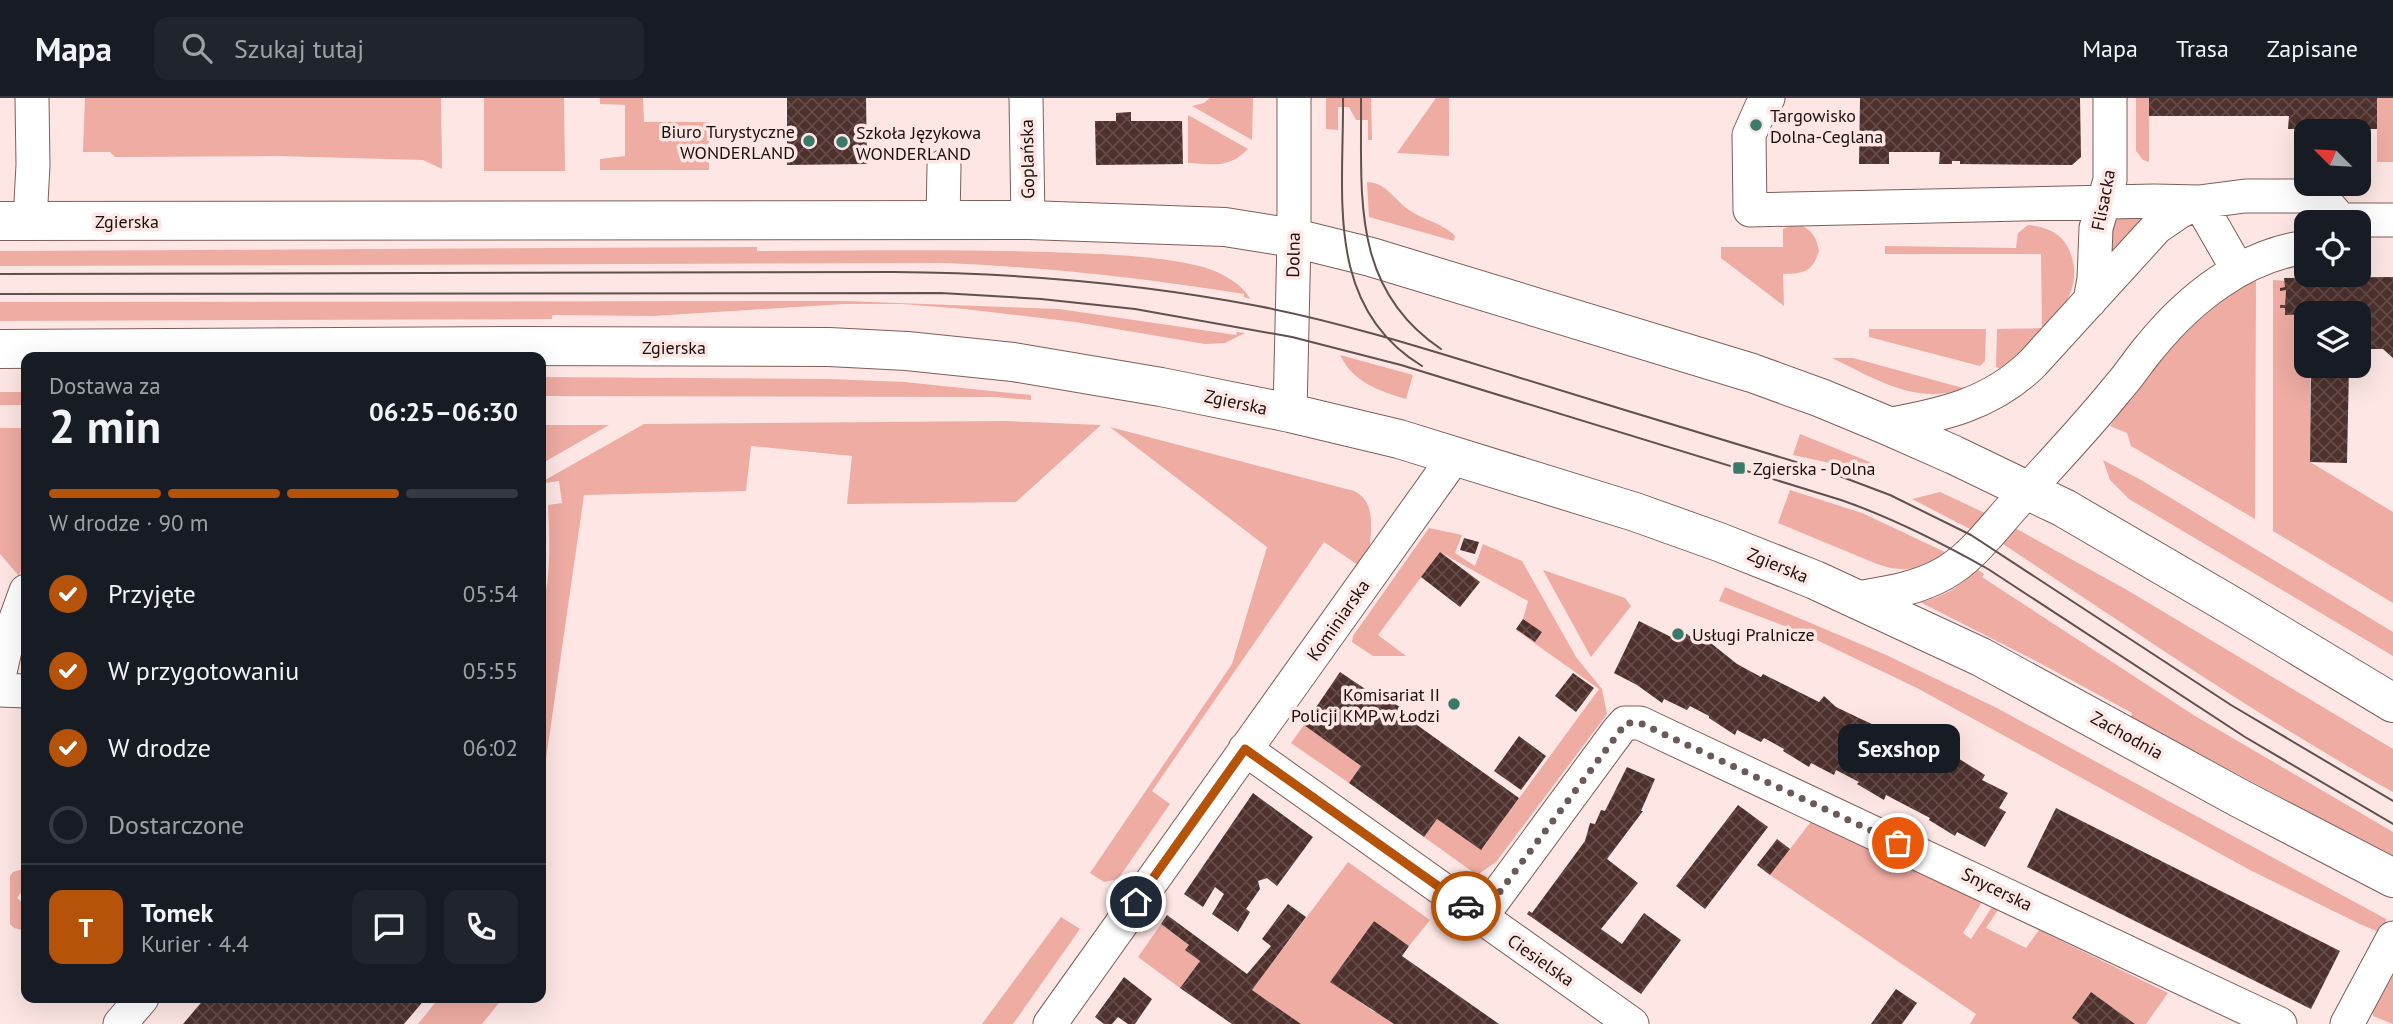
<!DOCTYPE html>
<html lang="pl">
<meta charset="utf-8">
<style>
:root{--surface:#171b24;--page:#20242c;--text:#f1f3f6;--muted:#9ea1a6;--line:#363941;--accent:#b45309}
body{margin:0;font-family:"PT Sans",sans-serif;background:var(--page);color:var(--text);height:100vh;display:flex;flex-direction:column;font-size:26px;white-space:nowrap}
*{box-sizing:border-box;margin:0}
p{font-size:23px;color:var(--muted)}
.icon{flex:none;width:38px;height:38px;fill:none;stroke:currentColor;stroke-width:2;stroke-linecap:round;stroke-linejoin:round}
.map{position:relative;flex:1;overflow:hidden}
.side{position:absolute;left:21px;top:254px;width:525px;height:651px;display:flex;flex-direction:column;background:var(--surface);border-radius:14px;box-shadow:0 7px 28px #0002}
.side>*{flex:none}
.needle{width:46px;rotate:294deg}
.controls{position:absolute;left:2294px;top:21px;display:grid;gap:14px}
.controls a{display:grid;place-items:center;width:77px;height:77px;border-radius:14px;background:var(--surface);box-shadow:0 7px 28px #0002;font-size:35px}
.pin{position:absolute;display:grid;place-items:center;width:60px;height:60px;color:#fff;margin:-30px;border:4px solid #fff;border-radius:50%;box-shadow:0 2px 7px #0007}
.courier{position:absolute;display:grid;place-items:center;width:70px;height:70px;margin:-35px;border:5px solid #b45309;border-radius:50%;background:#fff;color:#222;box-shadow:0 2px 9px #0007}
.bubble{position:absolute;height:49px;border-radius:14px;background:var(--surface);box-shadow:0 7px 28px #0002;font-size:23px;font-weight:800;line-height:49px;text-align:center}
.summary em{font-style:normal;font-weight:800}
.summary div{display:flex;flex-direction:column-reverse}
.summary{display:flex;align-items:center;justify-content:space-between;height:119px;padding:0 28px}
h1{font-size:46px;font-weight:800;line-height:52px}
.bar{display:grid;grid-template-columns:repeat(4,1fr);gap:10px 7px;align-content:center;height:84px;padding:0 28px}
.bar i{height:9px;border-radius:5px;background:var(--line)}
.bar .current{background:var(--accent)}
.bar p{grid-column:span 4}
.line{display:flex;align-items:center;gap:18px;padding:0 28px;border-top:2px solid var(--line)}
.line div{flex:1}
.round{display:grid;place-items:center;flex:none;width:74px;height:74px;border-radius:14px;background:var(--page)}
ol{padding:0 28px;list-style:none}
li{display:flex;align-items:center;gap:21px;height:77px}
li p{margin-inline-start:auto}
li .icon{padding:7px;border-radius:50%;background:var(--accent);color:#fff;stroke-width:4}
li:last-child{color:var(--muted)}
li i{width:38px;height:38px;border:4px solid var(--line);border-radius:50%}
header{display:flex;align-items:center;gap:42px;box-sizing:border-box;height:98px;padding:0 35px;background:var(--surface);border-bottom:2px solid var(--line)}
header strong{font-size:33px}
nav{display:flex;gap:38px;margin-inline-start:auto;font-size:24px}
.search{width:490px;height:63px;background:var(--page);display:flex;align-items:center;gap:18px;box-sizing:border-box;padding:0 24px;border-radius:14px;color:var(--muted);font-size:26px}
.map>svg:first-child{display:block}
.green{fill:#eeaca3}
.building{fill:url(#building-cross-hatch)}
.lines{fill:none;stroke-linecap:round;stroke-linejoin:round}
.minor-casing{stroke:#7e5e59;stroke-width:35}
.major-casing{stroke:#7e5e59;stroke-width:40}
.minor{stroke:#fff;stroke-width:33}
.major{stroke:#fff;stroke-width:38}
.tram{stroke:#60504e;stroke-width:2}
.done{stroke:#6a5a58;stroke-width:7;stroke-dasharray:0 12.6}
.route{stroke:#b45309;stroke-width:9}
.poi-dot{fill:#397a6a;stroke:#fde6e3;stroke-width:2.5}
.labels{text-anchor:middle;dominant-baseline:central;stroke-width:7;stroke-linejoin:round;paint-order:stroke}
.poi-label{font-size:18px;fill:#1b0e0d;stroke:#fde6e3;text-anchor:start}
.street-label{font-size:18px;fill:#1b0e0d;stroke:#fde6e3}
</style>
<header>
<strong>Mapa</strong>
<div class="search"><svg class="icon" aria-label="search" viewBox="0 0 24 24"><circle cx="10" cy="10" r="6"/><path d="M15 15l6 6"/></svg>Szukaj tutaj</div>
<nav><a>Mapa</a><a>Trasa</a><a>Zapisane</a></nav>
</header>
<div class="map">
<svg width="2393" height="926" viewBox="0 0 2393 926">
<defs>
<pattern id="building-cross-hatch" width="8" height="8" patternUnits="userSpaceOnUse" patternTransform="scale(1.75)"><rect width="8" height="8" fill="#4e312d"/><path d="M0 0l8 8M0 8l8-8" fill="none" stroke="#644c48"/></pattern>
</defs>
<rect width="100%" height="100%" fill="#fde6e3"/>
<path class="green" d="M85 0H441L442 71 423 62 277 58 115 59 110 54H83Z
M484 0H564L565 73H484Z
M600 0H643L644 24H709V72H600V61L625 58V7L600 6Z
M1210 0H1253L1252 42 1192 8 1204 5Z
M1326 0H1371L1372 42H1368V22H1356L1349 9H1338V32L1326 31Z
M1436 0H1449V58L1397 55Z
M2136 0H2149V64L2143 62 2136 53Z
M2377 0H2393V64H2377Z
M1188 17 1248 51C1228 71 1214 66 1188 65Z
M1367 84C1387 84 1395 104 1412 114 1425 122 1440 125 1452 135L1455 138 1454 143 1369 119Z
M2155 115 2110 158V127L2114 118Z
M1796 125C1811 131 1816 137 1819 153 1812 175 1804 175 1783 176L1784 208 1721 160V149H1783V131Z
M2028 127C2046 129 2063 135 2070 154 2090 203 2034 242 2003 272L1996 269 1997 231 2042 230 2041 156H1885V148L2016 150 2018 135Z
M757 149V153C855 153 952 151 1050 154 1097 156 1158 157 1203 169 1220 174 1242 185 1250 201L1244 199V196C1144 180 1045 169 944 165L0 168V153Z
M2256 180 2255 421 2131 348 2127 335 2110 328C2156 266 2188 222 2256 180Z
M2273 182 2285 183V189L2280 190 2281 192H2286L2285 207H2281L2285 210V216L2306 219V268H2310V364L2393 414V505L2273 433Z
M844 203 1059 211 1236 237 1237 234 1245 235 1225 245 1205 246 1075 224 964 211 902 206H844L653 218 552 217V221L0 223V204Z
M1869 231H1986L1985 263 1980 268 1869 239Z
M1340 257 1413 277 1406 301C1379 293 1353 284 1340 257Z
M1832 260H1853L1963 290C1918 309 1872 279 1832 260Z
M541 279 828 281 904 284 1031 297V302L995 299 541 298Z
M0 294H26V307H0Z
M1005 323 1101 327 1016 404 847 406 852 358 751 348 746 393 584 397 541 696V517C551 480 550 444 548 407L562 405 559 383 545 385V382L644 326Z
M541 327H609L541 366Z
M1110 329 1354 393C1380 405 1369 441 1368 466L1364 471 1324 444 1152 693 1170 706 1118 781 1104 784 1090 775 1232 566 1267 449Z
M0 330H26V459L19 478 0 456Z
M1800 336 1877 367H1839L1793 357Z
M2103 362 2141 382 2393 534V558L2129 401 2110 382Z
M1790 392 1862 415 1947 455C1920 471 1907 476 1877 466L1778 425Z
M1940 394 1985 415 1970 431 1912 401Z
M2013 429 2127 492 2393 651V694C2258 619 2132 531 2003 446L2001 449 1997 447Z
M1429 430 1462 437 1455 455 1475 468 1483 446 1522 463 1576 559 1602 591 1607 616 1496 764 1477 777 1424 739 1437 721 1482 751 1599 591 1516 532 1523 521 1528 503 1440 454 1378 537 1406 558H1373L1352 544 1353 538Z
M1977 471 1984 476 1982 479 2195 618 2393 734V759L2131 619 2132 615 2038 564 1920 504C1944 499 1960 489 1977 471Z
M1543 472 1625 500 1631 508 1591 559Z
M1725 489 1884 556 1995 609 2386 821V837L2362 827 2250 772 1917 590 1800 534 1719 503Z
M1304 627 1361 668 1349 685 1291 645Z
M1813 721 1982 804 1963 835 1971 841 1992 809 1998 812 1986 830 2026 850 2039 832 2168 895 2146 926H2135L2091 894 2072 920 2080 926H1970L1976 916 1770 777Z
M1348 764 1430 822 1409 848 1374 823 1331 883 1374 914 1376 913 1394 926H1301L1252 892Z
M19 772 26 773V787L17 800 26 807V827L22 832 14 830 10 826V778L13 774Z
M1061 819 1080 831 1013 926H982Z
M1161 826 1189 847 1186 852 1200 863 1180 890 1138 859Z
M2393 872V926L2373 918 2372 905Z
M439 900H503L482 926H418Z"/>
<path class="building" d="M787 0H866L867 66 787 67Z
M1860 0H2080L2081 59 2072 67 1960 66V63H1952V66H1939L1940 54H1889V66H1859Z
M2149 0H2377V31H2288L2289 18H2149Z
M1131 14V23H1182L1183 66 1096 67 1095 23H1116V15Z
M2393 179V260L2383 251H2359V215L2285 217V210H2280V207H2285L2286 192 2280 193V190L2285 189 2284 180Z
M2311 268H2349L2347 365 2310 364Z
M1464 440 1479 444 1475 456 1460 452Z
M1440 454 1480 484 1460 509 1421 479Z
M1523 521 1542 534 1535 544 1516 531Z
M1639 523 1671 539 1679 530 1692 540 1697 534 1737 566 1761 579 1763 576 1819 604 1824 598 1836 609 1861 621 1885 632 1891 626 1906 638 1907 635 1961 662 1985 677 1982 682 2008 695 1999 710 2006 714 1985 749 1957 734 1955 738 1929 722 1930 720 1886 697 1884 702 1857 686 1859 684 1836 672 1834 677 1811 665 1809 669 1783 653 1784 651 1764 640 1761 644 1737 632 1735 637 1709 620V618L1690 608 1687 612 1664 601 1662 605 1637 587 1614 575Z
M1340 574 1383 603 1386 599 1401 610 1399 614 1519 700 1481 752 1437 721 1424 739 1349 685 1361 668 1304 627Z
M1573 575 1594 590 1576 614 1555 598Z
M1519 638 1546 658 1521 692 1494 673Z
M1627 669 1655 681 1641 713H1643L1607 761 1638 785 1601 831 1622 846 1644 815 1681 842 1641 896 1527 816 1529 813 1532 815 1585 743 1590 725 1595 726 1601 712 1605 713Z
M1253 695 1313 739 1277 788 1267 780 1258 783 1260 791 1246 811 1250 814 1238 834 1212 816 1224 796 1215 789 1203 809 1184 796Z
M1738 707 1768 729 1705 811 1676 788Z
M2056 710 2340 853 2311 911 2027 769Z
M1777 741 1790 751 1770 777 1757 767Z
M1288 806 1306 819 1252 892 1301 926H1232L1180 890 1200 863 1185 852 1189 847 1161 826 1167 817 1247 876 1271 848 1262 841Z
M1374 823 1409 848 1402 858 1499 926H1394L1330 884Z
M1124 879 1152 901 1135 926H1128L1118 919 1112 926H1104L1095 919Z
M1896 891 1917 905 1902 926H1871Z
M2091 894 2135 926H2080L2072 920Z
M205 900H426L404 926H183Z"/>
<g class="lines">
<defs>
<path id="minor" d="M1026 0 1028 122
M1768 0 1761 10 1749 37 1750 112 2154 103 2199 104 2245 98H2320L2341 122
M2199 104 2238 172
M943 121 944 68
M30 123 33 67 32 0
M2339 124 2341 122H2393
M2090 203 2094 181 2096 130 2110 82V0
M1290 315 1294 140V0
M1886 327C1942 317 1992 306 2033 265L2157 129 2179 114 2199 104
M1857 500C1887 495 1916 491 1943 476 1972 460 1993 430 2015 406 2049 368 2085 331 2117 291 2129 278 2138 263 2150 249 2190 200 2243 158 2306 149
M0 574 6 548 26 493
M0 592 26 593
M1245 651 1632 926
M1481 819 1618 633 1625 625H1640L2280 926
M120 926 142 900
M1050 926 1455 358
M2347 926 2393 840"/>
<path id="major" d="M0 123 1028 122 1225 129 1294 140 1371 159 1752 275 1821 300 1886 327 1954 357 2064 410 2232 508 2393 605
M0 251 521 248 829 249 907 253 1013 264 1161 289 1290 315 1399 341 1635 414 1719 444 1815 482 1981 559 2241 701 2393 780"/>
</defs>
<use href="#minor" class="minor-casing"/>
<use href="#major" class="major-casing"/>
<use href="#minor" class="minor"/>
<use href="#major" class="major"/>
<path class="tram" d="M1343 0C1344 97 1324 209 1422 268
M1361 0C1362 96 1350 190 1441 251
M0 176 894 174C1016 175 1138 185 1258 208 1345 225 1429 252 1514 278 1619 310 1724 343 1829 374L1890 397 1971 437 2231 607 2393 703
M0 196 941 195 1041 201 1135 211 1292 239 1401 267 1841 402C1893 420 1940 444 1988 471L2245 639 2393 726"/>
</g>
<g class="lines">
<path class="done" d="M1466 808 1481 819 1626 625H1640L1898 745"/>
<path class="route" d="M1136 804 1245 651 1466 808"/>
</g>
<g class="poi-dot">
<circle cx="1756" cy="27" r="7"/>
<circle cx="809" cy="43" r="7"/>
<circle cx="842" cy="44" r="7"/>
<rect x="1732" y="363" width="14" height="14" rx="3.5"/>
<circle cx="1678" cy="536" r="7"/>
<circle cx="1454" cy="606" r="7"/>
</g>
<g class="labels">
<g class="poi-label">
<text x="1770" y="17">Targowisko<tspan x="1770" dy="21">Dolna-Ceglana</tspan></text>
<text x="795" y="33" text-anchor="end">Biuro Turystyczne<tspan x="795" dy="21">WONDERLAND</tspan></text>
<text x="856" y="34">Szkoła Językowa<tspan x="856" dy="21">WONDERLAND</tspan></text>
<text x="1753" y="370">Zgierska - Dolna</text>
<text x="1692" y="536">Usługi Pralnicze</text>
<text x="1440" y="596" text-anchor="end">Komisariat II<tspan x="1440" dy="21">Policji KMP w Łodzi</tspan></text>
</g>
<g class="street-label">
<text transform="translate(1027 61) rotate(-91)">Goplańska</text>
<text transform="translate(2103 102) rotate(-79)">Flisacka</text>
<text x="127" y="123">Zgierska</text>
<text transform="translate(1293 157) rotate(-89)">Dolna</text>
<text x="674" y="249">Zgierska</text>
<text transform="translate(1236 304) rotate(12)">Zgierska</text>
<text transform="translate(1778 467) rotate(22)">Zgierska</text>
<text transform="translate(1338 522) rotate(-55)">Kominiarska</text>
<text transform="translate(2127 637) rotate(29)">Zachodnia</text>
<text transform="translate(1997 791) rotate(26)">Snycerska</text>
<text transform="translate(1541 862) rotate(35)">Ciesielska</text>
</g>
</g>
</svg>
<div class="controls">
<a><svg class="needle" viewBox="-14 -14 28 28"><path d="M0-13l5 13h-10z" fill="#e53935"/><path d="M0 13l5-13h-10z" fill="#9ea1a6"/></svg></a>
<a><svg class="icon" aria-label="locate" viewBox="0 0 24 24"><circle cx="12" cy="12" r="6"/><path d="M12 2v4M12 18v4M2 12h4M18 12h4"/></svg></a>
<a><svg class="icon" aria-label="layers" viewBox="0 0 24 24"><path d="M12 4l9 5-9 5-9-5zM3 14l9 5 9-5"/></svg></a>
</div>
<div class="pin" style="left:1898px;top:745px;background:#ea580c"><svg class="icon" aria-label="bag" viewBox="0 0 24 24"><path d="M5 8h14l-1 12H6zM9 8a3 3 0 0 1 6 0"/></svg></div>
<div class="pin" style="left:1136px;top:804px;background:#1f2937"><svg class="icon" aria-label="home" viewBox="0 0 24 24"><path d="M3 11l9-7 9 7M6 9v11h12V9"/></svg></div>
<div class="courier" style="left:1466px;top:808px"><svg class="icon" aria-label="car" viewBox="0 0 24 24"><path d="M5 17H2v-5l4-1 3-4h7l3 4 3 1v5h-3M9 17h6M6 11h13"/><circle cx="7" cy="17" r="2"/><circle cx="17" cy="17" r="2"/></svg></div>
<div class="bubble" style="left:1838px;top:626px;width:122px">Sexshop</div>
<section class="side">
<div class="summary"><div><h1>2 min</h1><p>Dostawa za</p></div><em>06:25–06:30</em></div>
<div class="bar"><i class="current"></i><i class="current"></i><i class="current"></i><i></i><p>W drodze · 90 m</p></div>
<ol>
<li><svg class="icon" aria-label="check" viewBox="0 0 24 24"><path d="M5 12l5 5 9-10"/></svg>Przyjęte<p>05:54</p></li>
<li><svg class="icon" aria-label="check" viewBox="0 0 24 24"><path d="M5 12l5 5 9-10"/></svg>W przygotowaniu<p>05:55</p></li>
<li><svg class="icon" aria-label="check" viewBox="0 0 24 24"><path d="M5 12l5 5 9-10"/></svg>W drodze<p>06:02</p></li>
<li><i></i>Dostarczone</li>
</ol>
<div class="line" style="height:126px"><b class="round" style="background:var(--accent);color:#fff">T</b><div><b>Tomek</b><p>Kurier · 4.4</p></div><a class="round"><svg class="icon" aria-label="chat" viewBox="0 0 24 24"><path d="M4 5h16v11H9l-5 4z"/></svg></a><a class="round"><svg class="icon" aria-label="phone" viewBox="0 0 24 24"><path d="M5 4h4l2 5-3 2q2 4 5 5l2-3 5 2v4C11 20 4 13 5 4z"/></svg></a></div>
</section>
</div>
